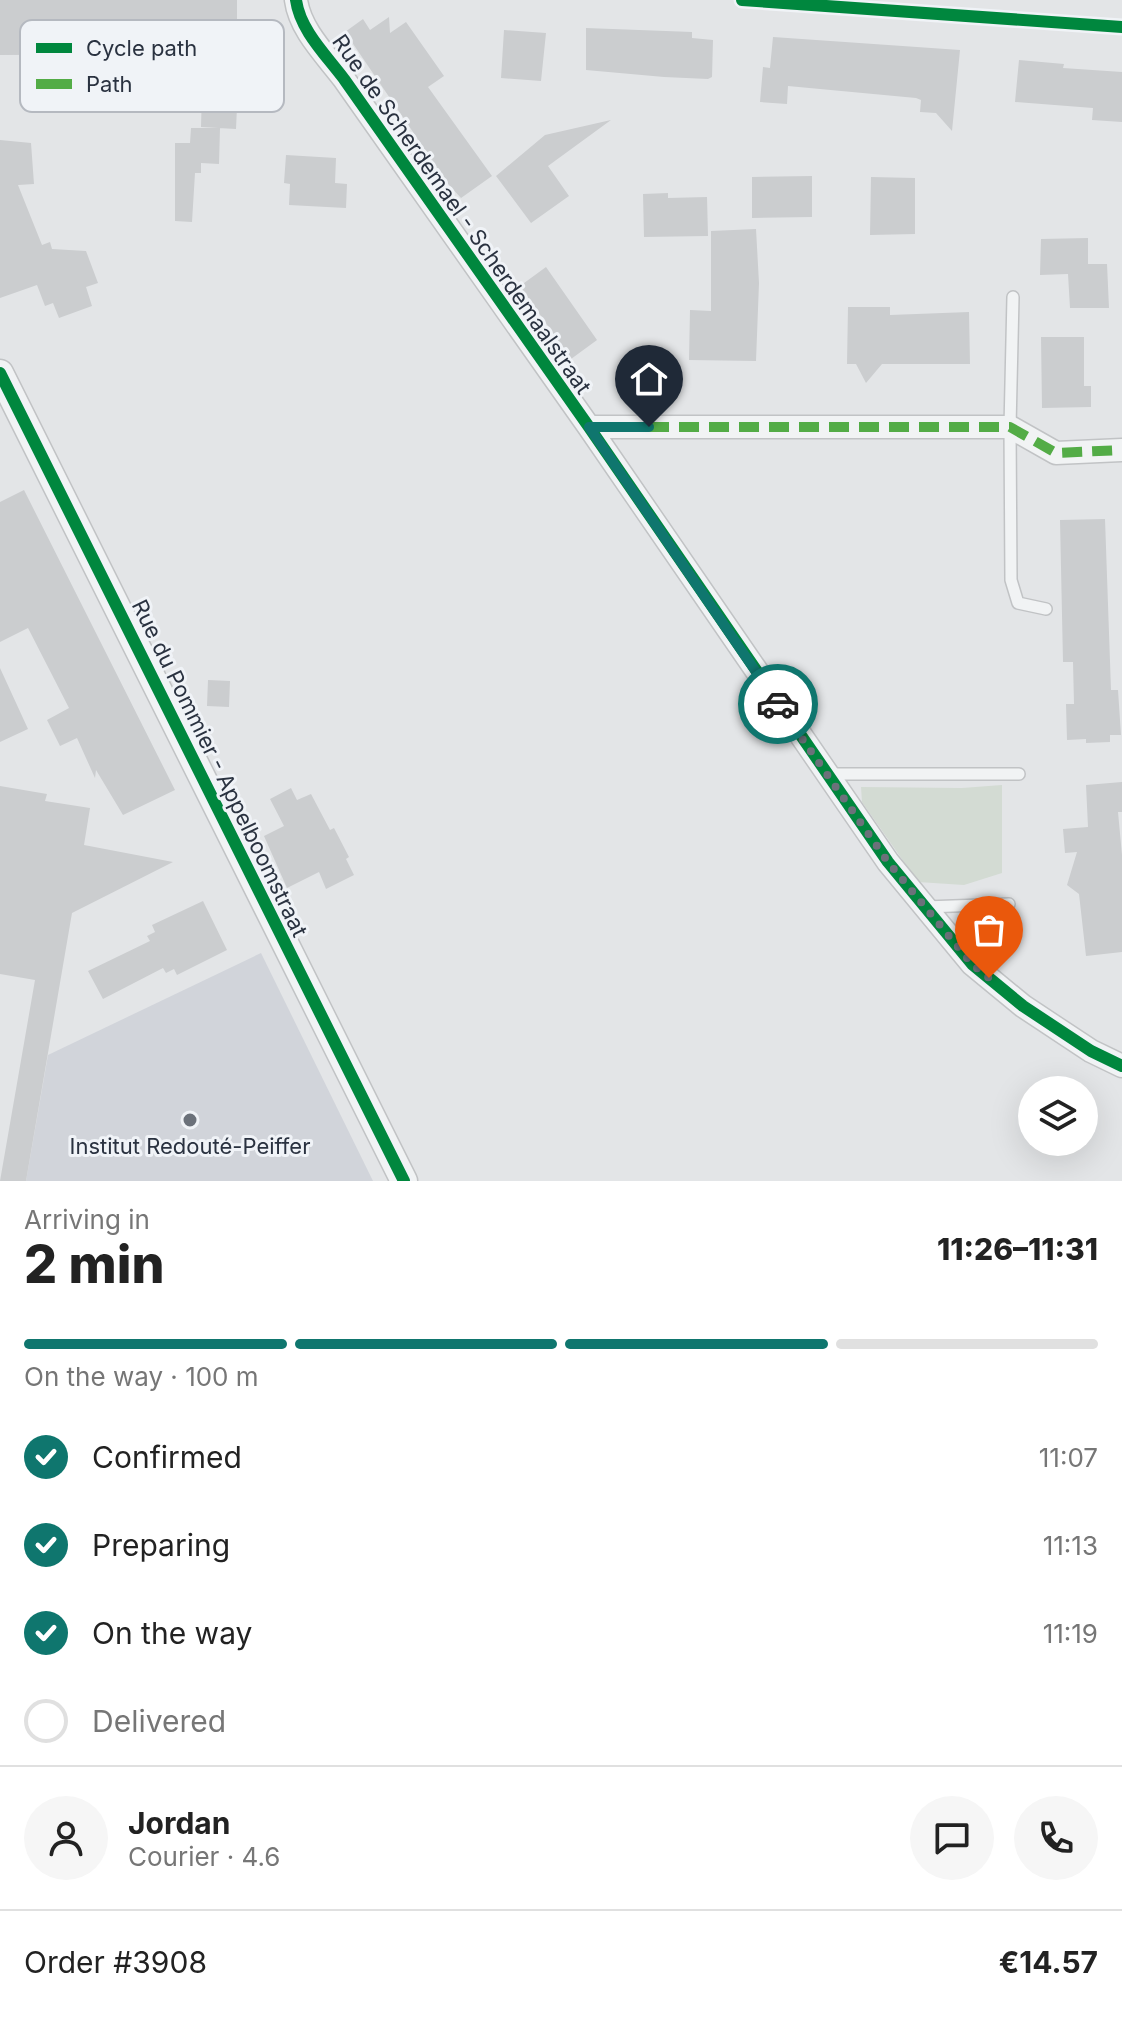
<!DOCTYPE html>
<meta charset="utf-8">
<style>
:root{--surface:#fff;--page:#f6f6f6;--text:#222;--muted:#767676;--line:#e0e0e0;--accent:#0f766e}
body{margin:0;font-family:Inter,sans-serif;background:var(--page);color:var(--text);height:100vh;display:flex;flex-direction:column;font-size:30px;white-space:nowrap}
*{box-sizing:border-box;margin:0}
p{font-size:26px;color:var(--muted)}
.icon{flex:none;width:44px;height:44px;fill:none;stroke:currentColor;stroke-width:2;stroke-linecap:round;stroke-linejoin:round}
.map{position:relative;height:1181px;overflow:hidden}
.panel{display:flex;flex-direction:column;background:var(--surface);flex:1}
.panel>*{flex:none}
.tools{position:absolute;left:1018px;top:1076px;display:grid;gap:16px}
.tools a{display:grid;place-items:center;width:80px;height:80px;border-radius:50%;background:var(--surface);box-shadow:0 8px 32px #0002;font-size:40px}
.pin{position:absolute;display:grid;place-items:center;width:68px;height:68px;color:#fff;margin:-82px -34px;border-radius:50% 50% 50% 0;rotate:-45deg;box-shadow:0 0 8px #0007}
.pin .icon{rotate:45deg}
.courier{position:absolute;display:grid;place-items:center;width:80px;height:80px;margin:-40px;border:6px solid #0f766e;border-radius:50%;background:#fff;color:#222;box-shadow:0 2px 10px #0007}
.overview em{font-style:normal;font-weight:800}
.overview div{display:flex;flex-direction:column-reverse}
.overview{display:flex;align-items:center;justify-content:space-between;height:136px;padding:0 24px}
h1{font-size:52px;font-weight:800;line-height:60px}
.bar{display:grid;grid-template-columns:repeat(4,1fr);gap:12px 8px;align-content:center;height:96px;padding:0 24px}
.bar i{height:10px;border-radius:6px;background:var(--line)}
.bar .active{background:var(--accent)}
.bar p{grid-column:span 4}
.line{display:flex;align-items:center;gap:20px;padding:0 24px;border-top:2px solid var(--line)}
.line div{flex:1}
.round{display:grid;place-items:center;flex:none;width:84px;height:84px;border-radius:42px;background:var(--page)}
ol{padding:0 24px;list-style:none}
li{display:flex;align-items:center;gap:24px;height:88px}
li p{margin-inline-start:auto}
li .icon{padding:8px;border-radius:50%;background:var(--accent);color:#fff;stroke-width:4}
li:last-child{color:var(--muted)}
li i{width:44px;height:44px;border:4px solid var(--line);border-radius:50%}
.map>svg:first-child{display:block}
.built{fill:#d1d4da}
.green{fill:#d3dbd3}
.building{fill:#cbcdcf}
.lines{fill:none;stroke-linecap:round;stroke-linejoin:round}
.service-casing{stroke:#c1c3c5;stroke-width:14}
.minor-casing{stroke:#c1c3c5;stroke-width:25}
.tertiary-casing{stroke:#c1c3c5;stroke-width:29}
.service{stroke:#f1f3f4;stroke-width:11}
.minor{stroke:#f1f3f4;stroke-width:22}
.tertiary{stroke:#f1f3f4;stroke-width:26}
.quiet{stroke:#53ac46;stroke-width:10;stroke-dasharray:20 10;stroke-linecap:butt}
.cycleway-casing{stroke:#f0f3f7;stroke-width:17}
.cycleway{stroke:#00873e;stroke-width:12}
.done{stroke:#6b717a;stroke-width:8;stroke-dasharray:0 14.4}
.route{stroke:#0f766e;stroke-width:10}
.poi-dot{fill:#6b717a;stroke:#f0f3f7;stroke-width:3}
.labels{text-anchor:middle;dominant-baseline:central;stroke-width:6;stroke-linejoin:round;paint-order:stroke}
.street-label{font-size:22px;fill:#2a3240;stroke:#f0f3f7}
.poi-label{font-size:22px;fill:#2a3240;stroke:#f0f3f7}
.key{fill:#f0f3f7;stroke:#b5b9c0;stroke-width:2}
.key-label{font-size:22px;fill:#2a3240}
</style>
<div class="map">
<svg width="1122" height="1181" viewBox="0 0 1122 1181">
<rect width="100%" height="100%" fill="#e3e5e7"/>
<path class="built" d="M261 953 373 1181H26L48 1055Z"/>
<path class="green" d="M1002 785V873L964 885 918 882 862 802 861 787 962 788Z"/>
<path class="building" d="M0 0H237V30H252L255 108 237 107 236 129 201 127 203 54 0 55Z
M389 17 390 33 406 22 444 76 428 87 492 176 461 198 449 185 345 32 363 19 370 30Z
M586 28 692 32V38L713 40 712 77 708 79 664 77 586 70Z
M504 30 546 33 541 81 501 78Z
M773 37 960 50 952 131 936 113 920 112 921 100 916 98 788 86 787 104 760 102 763 67 770 68Z
M1019 60 1064 64 1063 68 1122 72V122L1092 120 1093 108 1015 102Z
M611 120 548 166 569 196 531 223 496 176 545 135Z
M191 128H220L219 164 201 163V173H195L192 222 175 221V143H190Z
M0 140 31 143 34 184 18 185 42 245 50 242 52 249 86 251 98 283 86 287 92 306 59 318 53 303 45 306 37 285 0 298Z
M286 155 336 158 335 183 347 184 346 208 289 205 290 184 284 183Z
M812 176V217L752 218V177Z
M871 177 915 178V234L870 235Z
M668 193V198L707 197 708 236 644 237 643 194Z
M756 229 759 283 756 361 689 360 690 310 711 311V231Z
M1088 238V264H1107L1109 308H1070L1068 274 1040 275 1041 239Z
M546 267 597 340 571 359 520 286Z
M848 307H890V315L969 312 970 364H882L866 383 856 364H847Z
M1041 337H1084V386H1091V407L1042 408Z
M24 490 175 790 123 815 96 770 95 778 77 738 60 746 47 720 69 708 28 628 0 642V502Z
M1105 519 1111 690H1118L1121 735H1110V742L1086 743V739L1067 740 1066 704H1074L1073 662H1063L1060 520Z
M0 668 28 729 0 742Z
M208 680 230 681 229 707 207 706Z
M1122 782V812H1118L1122 855V952L1086 956 1079 894 1067 885 1077 852 1065 853 1063 829 1088 827 1086 785Z
M0 786 47 794 45 801 90 808 84 845 173 862 72 913 26 1181H0L35 980 0 974Z
M291 788 297 800 311 794 330 830 334 828 349 857 346 859 354 875 326 889 319 872 287 888 264 836 284 826 270 799Z
M203 901 227 950 177 975 174 969 166 973 163 968 103 999 88 971 150 941 147 936 155 932 152 925Z"/>
<g class="lines">
<defs>
<path id="service" d="M1013 297 1010 427 1011 580 1018 603 1046 609
M827 774H1019
M925 907 1009 904"/>
<path id="minor" d="M296 0C300 30 326 55 344 79L589 427 888 862 972 964 1023 1006 1091 1051 1122 1066
M589 427H1010L1056 453 1122 450"/>
<path id="tertiary" d="M0 373 404 1181"/>
</defs>
<use href="#service" class="service-casing"/>
<use href="#minor" class="minor-casing"/>
<use href="#tertiary" class="tertiary-casing"/>
<use href="#service" class="service"/>
<use href="#minor" class="minor"/>
<use href="#tertiary" class="tertiary"/>
<path class="quiet" d="M589 427H1010L1056 453 1122 450"/>
<defs>
<path id="cycleway" d="M296 0C300 30 326 55 344 79L589 427 888 862 972 964 1023 1006 1091 1051 1122 1066
M742 0 1122 27
M0 373 404 1181"/>
</defs>
<use href="#cycleway" class="cycleway-casing"/>
<use href="#cycleway" class="cycleway"/>
</g>
<g class="lines">
<path class="done" d="M778 704 888 862 972 964 989 978"/>
<path class="route" d="M649 427H589L778 704"/>
</g>
<circle class="poi-dot" cx="190" cy="1120" r="8"/>
<g class="labels">
<g class="street-label">
<text transform="translate(462 214) rotate(55)">Rue de Scherdemael - Scherdemaalstraat</text>
<text transform="translate(220 768) rotate(64)">Rue du Pommier - Appelboomstraat</text>
</g>
<g class="poi-label">
<text x="190" y="1146">Institut Redouté-Peiffer</text>
</g>
</g>
<rect x="20" y="20" width="264" height="92" rx="12" class="key"/>
<rect x="36" y="43" width="36" height="10" fill="#00873e"/>
<rect x="36" y="79" width="36" height="10" fill="#53ac46"/>
<g class="key-label">
<text x="86" y="56">Cycle path</text>
<text x="86" y="92">Path</text>
</g>
</svg>
<div class="tools">
<a><svg class="icon" aria-label="layers" viewBox="0 0 24 24"><path d="M12 4l9 5-9 5-9-5zM3 14l9 5 9-5"/></svg></a>
</div>
<div class="pin" style="left:989px;top:978px;background:#ea580c"><svg class="icon" aria-label="bag" viewBox="0 0 24 24"><path d="M5 8h14l-1 12H6zM9 8a3 3 0 0 1 6 0"/></svg></div>
<div class="pin" style="left:649px;top:427px;background:#1f2937"><svg class="icon" aria-label="home" viewBox="0 0 24 24"><path d="M3 11l9-7 9 7M6 9v11h12V9"/></svg></div>
<div class="courier" style="left:778px;top:704px"><svg class="icon" aria-label="car" viewBox="0 0 24 24"><path d="M5 17H2v-5l4-1 3-4h7l3 4 3 1v5h-3M9 17h6M6 11h13"/><circle cx="7" cy="17" r="2"/><circle cx="17" cy="17" r="2"/></svg></div>
</div>
<section class="panel">
<div class="overview"><div><h1>2 min</h1><p>Arriving in</p></div><em>11:26–11:31</em></div>
<div class="bar"><i class="active"></i><i class="active"></i><i class="active"></i><i></i><p>On the way · 100 m</p></div>
<ol>
<li><svg class="icon" aria-label="check" viewBox="0 0 24 24"><path d="M5 12l5 5 9-10"/></svg>Confirmed<p>11:07</p></li>
<li><svg class="icon" aria-label="check" viewBox="0 0 24 24"><path d="M5 12l5 5 9-10"/></svg>Preparing<p>11:13</p></li>
<li><svg class="icon" aria-label="check" viewBox="0 0 24 24"><path d="M5 12l5 5 9-10"/></svg>On the way<p>11:19</p></li>
<li><i></i>Delivered</li>
</ol>
<div class="line" style="height:144px"><a class="round"><svg class="icon" aria-label="person" viewBox="0 0 24 24"><circle cx="12" cy="8" r="4"/><path d="M4 21q1-7 8-7t8 7"/></svg></a><div><b>Jordan</b><p>Courier · 4.6</p></div><a class="round"><svg class="icon" aria-label="chat" viewBox="0 0 24 24"><path d="M4 5h16v11H9l-5 4z"/></svg></a><a class="round"><svg class="icon" aria-label="phone" viewBox="0 0 24 24"><path d="M5 4h4l2 5-3 2q2 4 5 5l2-3 5 2v4C11 20 4 13 5 4z"/></svg></a></div>
<div class="line" style="height:104px"><div>Order #3908</div><b>€14.57</b></div>
</section>
